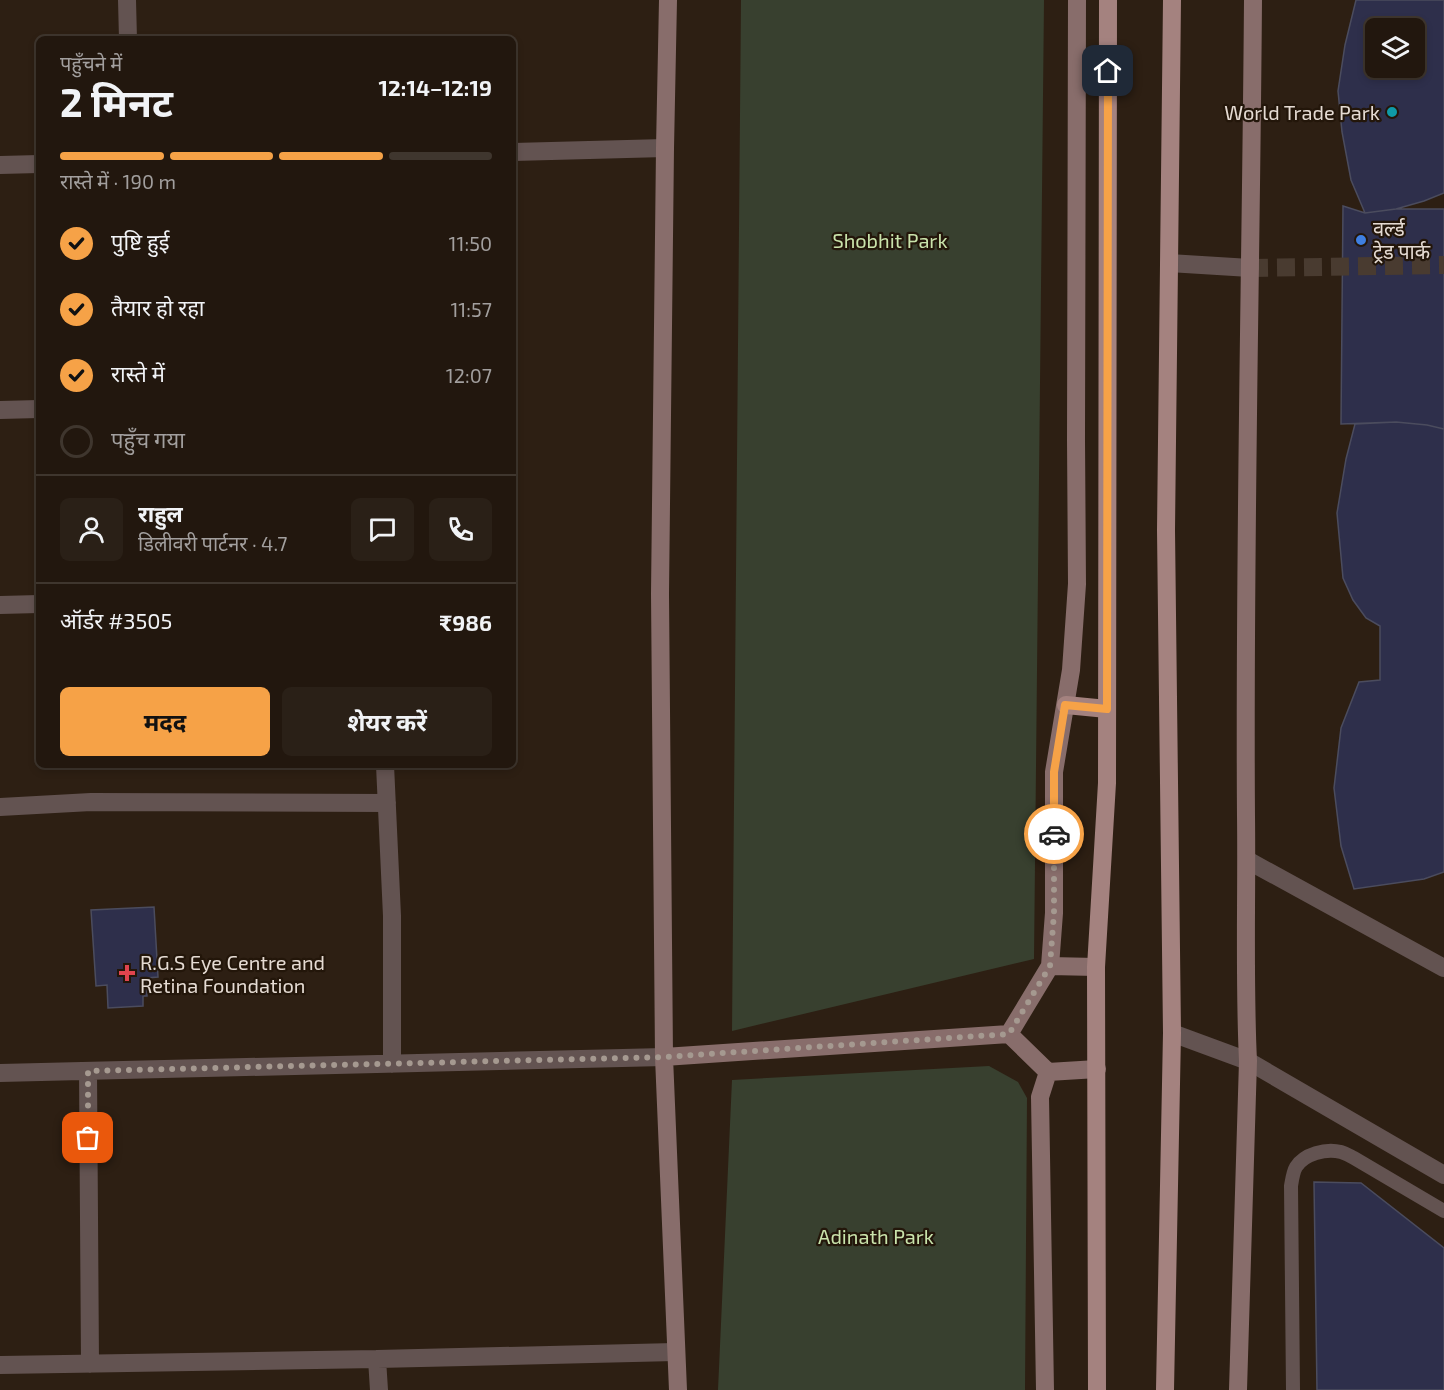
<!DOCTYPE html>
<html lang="hi">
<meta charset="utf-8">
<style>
:root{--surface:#22170e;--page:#2a2017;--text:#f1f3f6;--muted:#a29f9e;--line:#3f362e;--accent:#f6a247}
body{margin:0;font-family:"Exo 2","Noto Sans Devanagari",sans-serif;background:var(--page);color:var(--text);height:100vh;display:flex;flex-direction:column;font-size:22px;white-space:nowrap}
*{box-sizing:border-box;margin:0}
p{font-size:20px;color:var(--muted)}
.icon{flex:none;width:33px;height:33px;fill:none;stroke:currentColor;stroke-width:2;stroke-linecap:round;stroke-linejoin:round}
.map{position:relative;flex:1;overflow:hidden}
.details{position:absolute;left:36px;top:36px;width:480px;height:732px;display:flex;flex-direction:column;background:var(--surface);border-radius:9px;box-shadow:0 3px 9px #0003,0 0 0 2px var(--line)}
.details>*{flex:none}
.tools{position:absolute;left:1365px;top:18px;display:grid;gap:12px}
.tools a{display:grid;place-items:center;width:60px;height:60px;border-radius:9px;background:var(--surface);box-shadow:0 3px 9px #0003,0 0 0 2px var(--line);font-size:30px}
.pin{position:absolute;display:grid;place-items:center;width:51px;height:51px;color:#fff;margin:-26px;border-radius:12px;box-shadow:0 3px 9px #0006}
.courier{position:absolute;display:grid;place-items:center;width:60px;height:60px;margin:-30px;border:4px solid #f6a247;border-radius:50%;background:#fff;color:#222;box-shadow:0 2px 8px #0007}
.head em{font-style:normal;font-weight:700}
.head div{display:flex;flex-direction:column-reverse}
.head{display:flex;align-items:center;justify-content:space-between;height:102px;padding:0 24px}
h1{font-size:39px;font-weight:700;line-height:45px}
.bar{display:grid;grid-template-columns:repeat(4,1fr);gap:9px 6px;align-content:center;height:72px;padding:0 24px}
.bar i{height:8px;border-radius:4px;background:var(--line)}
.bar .on{background:var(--accent)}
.bar p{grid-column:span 4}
.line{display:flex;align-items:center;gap:15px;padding:0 24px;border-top:2px solid var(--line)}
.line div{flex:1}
.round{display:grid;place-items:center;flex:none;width:63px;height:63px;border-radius:9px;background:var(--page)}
ol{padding:0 24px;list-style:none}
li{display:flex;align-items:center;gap:18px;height:66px}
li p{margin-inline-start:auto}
li .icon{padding:6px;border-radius:50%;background:var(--accent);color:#111;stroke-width:4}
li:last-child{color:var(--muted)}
li i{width:33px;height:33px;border:3px solid var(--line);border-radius:50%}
.cta{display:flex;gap:12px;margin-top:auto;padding:12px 24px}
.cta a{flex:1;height:69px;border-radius:9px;background:var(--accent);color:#111;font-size:24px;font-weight:700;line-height:69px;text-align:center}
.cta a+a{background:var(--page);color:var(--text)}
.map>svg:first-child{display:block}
.green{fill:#38402f}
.building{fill:#2e2f4b;stroke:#4b4c5e;stroke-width:1.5;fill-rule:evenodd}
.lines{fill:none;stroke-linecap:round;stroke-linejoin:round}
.street-tunnel{stroke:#493b30;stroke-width:18;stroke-dasharray:18 9;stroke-linecap:butt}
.lane{stroke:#635351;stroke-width:14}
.street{stroke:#635351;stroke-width:18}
.secondary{stroke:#886d6b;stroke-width:18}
.primary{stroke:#a4827f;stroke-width:18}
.done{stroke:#a59990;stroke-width:6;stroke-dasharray:0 10.8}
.route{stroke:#f6a247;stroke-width:8}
.culture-dot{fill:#0f9aa8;stroke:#23160a;stroke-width:2}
.shop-dot{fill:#3f7fe0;stroke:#23160a;stroke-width:2}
.health-dot{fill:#e0444e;stroke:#23160a;stroke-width:2}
.labels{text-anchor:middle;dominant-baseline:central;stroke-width:4.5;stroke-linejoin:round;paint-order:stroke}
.poi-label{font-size:20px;fill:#e5dbd3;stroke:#23160a;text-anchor:start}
.park-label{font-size:20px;fill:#c9e3ab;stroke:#23160a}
</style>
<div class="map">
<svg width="1444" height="1390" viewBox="0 0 1444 1390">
<rect width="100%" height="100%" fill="#2d1f13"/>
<path class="green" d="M741 0H1044L1034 959 732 1031Z
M989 1066 1018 1082 1027 1098 1025 1390H718L732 1080Z"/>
<path class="building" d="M1356 0H1444V193L1424 201 1396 209 1365 213 1351 180 1342 132 1338 91 1345 45ZM1376 28H1414V68H1376Z
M1343 206 1365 213 1396 209H1444V429L1427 425 1396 422 1341 424Z
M1396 422 1427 425 1444 429V872L1424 879 1354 889 1341 846 1334 788 1341 728 1359 682 1380 680V626L1366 618 1353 600 1343 578 1337 513 1346 459 1355 424Z
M154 907 158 977 146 978 147 996H143V1006L108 1008 107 985 96 986 91 910Z
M1314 1182 1361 1183 1444 1248V1390H1317Z"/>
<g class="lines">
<path class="street-tunnel" d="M1250 268 1444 265"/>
<path class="lane" d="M1293 1390 1291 1186C1292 1180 1293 1172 1296 1167 1304 1154 1326 1148 1341 1152 1345 1153 1350 1156 1354 1158L1444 1211"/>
<path class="street" d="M127 0 128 39
M513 152 665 148
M0 165 39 164
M1169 263 1250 268
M0 410 39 409
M0 605 39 604
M385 765 392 916V1064
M0 807 91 802 387 803
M1247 860 1444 968
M1172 1033 1248 1061 1444 1175
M88 1071 90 1364
M0 1073 664 1057
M377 1359 379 1390
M0 1365 377 1359 675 1352"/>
<path class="secondary" d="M668 0 665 148 660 594 664 1057 678 1390
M1050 966 1054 913V772L1071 670 1077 584 1076 440 1077 0
M1009 1034 1050 966 1096 967
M664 1057 1009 1034 1048 1072 1097 1069
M1045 1390 1040 1097 1048 1072
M1238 1390 1248 1061C1244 979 1247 898 1246 816 1244 544 1251 272 1253 0"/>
<path class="primary" d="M1066 705 1107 709
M1097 1390 1096 967 1107 783 1108 0
M1165 1390 1172 1033 1166 530 1172 0"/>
</g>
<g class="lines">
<path class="done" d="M88 1138V1071L664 1057 1009 1034 1050 966 1054 913V834"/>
<path class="route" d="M1054 834V772L1065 705 1107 709 1108 71"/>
</g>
<circle class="culture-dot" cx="1392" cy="112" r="6"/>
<circle class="shop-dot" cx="1361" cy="240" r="6"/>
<path class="health-dot" d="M124 964h6v6h6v6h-6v6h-6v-6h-6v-6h6z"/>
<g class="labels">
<g class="poi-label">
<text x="1380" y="112" text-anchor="end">World Trade Park</text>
<text x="1373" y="228">वर्ल्ड<tspan x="1373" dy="23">ट्रेड पार्क</tspan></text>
<text x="140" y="962">R.G.S Eye Centre and<tspan x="140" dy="23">Retina Foundation</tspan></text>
</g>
<g class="park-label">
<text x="890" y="240">Shobhit Park</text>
<text x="876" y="1236">Adinath Park</text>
</g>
</g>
</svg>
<div class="tools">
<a><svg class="icon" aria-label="layers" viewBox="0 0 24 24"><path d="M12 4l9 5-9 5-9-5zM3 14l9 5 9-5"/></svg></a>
</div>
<div class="pin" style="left:88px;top:1138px;background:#ea580c"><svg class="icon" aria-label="bag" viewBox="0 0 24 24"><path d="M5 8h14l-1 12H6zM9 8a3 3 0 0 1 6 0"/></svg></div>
<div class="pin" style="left:1108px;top:71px;background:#1f2937"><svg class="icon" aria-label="home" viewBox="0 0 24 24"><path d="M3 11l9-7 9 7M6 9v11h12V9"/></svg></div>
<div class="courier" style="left:1054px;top:834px"><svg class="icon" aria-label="car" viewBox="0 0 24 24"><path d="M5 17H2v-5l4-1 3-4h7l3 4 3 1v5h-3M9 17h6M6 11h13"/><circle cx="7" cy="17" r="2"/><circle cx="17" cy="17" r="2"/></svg></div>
<section class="details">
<div class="head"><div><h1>2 मिनट</h1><p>पहुँचने में</p></div><em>12:14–12:19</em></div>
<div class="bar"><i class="on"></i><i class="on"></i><i class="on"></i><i></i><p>रास्ते में · 190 m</p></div>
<ol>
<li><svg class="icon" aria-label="check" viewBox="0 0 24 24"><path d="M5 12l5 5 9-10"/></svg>पुष्टि हुई<p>11:50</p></li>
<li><svg class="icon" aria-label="check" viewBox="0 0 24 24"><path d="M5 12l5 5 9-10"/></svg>तैयार हो रहा<p>11:57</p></li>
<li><svg class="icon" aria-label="check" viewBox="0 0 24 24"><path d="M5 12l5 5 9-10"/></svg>रास्ते में<p>12:07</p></li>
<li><i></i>पहुँच गया</li>
</ol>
<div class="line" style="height:108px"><a class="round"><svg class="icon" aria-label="person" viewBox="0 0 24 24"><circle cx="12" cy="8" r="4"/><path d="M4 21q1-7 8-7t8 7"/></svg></a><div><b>राहुल</b><p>डिलीवरी पार्टनर · 4.7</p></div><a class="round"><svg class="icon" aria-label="chat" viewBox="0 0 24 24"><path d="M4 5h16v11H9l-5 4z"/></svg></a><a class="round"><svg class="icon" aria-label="phone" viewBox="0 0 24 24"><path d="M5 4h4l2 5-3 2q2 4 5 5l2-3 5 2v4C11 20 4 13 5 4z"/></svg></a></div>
<div class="line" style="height:78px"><div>ऑर्डर #3505</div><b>₹986</b></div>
<div class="cta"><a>मदद</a><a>शेयर करें</a></div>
</section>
</div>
